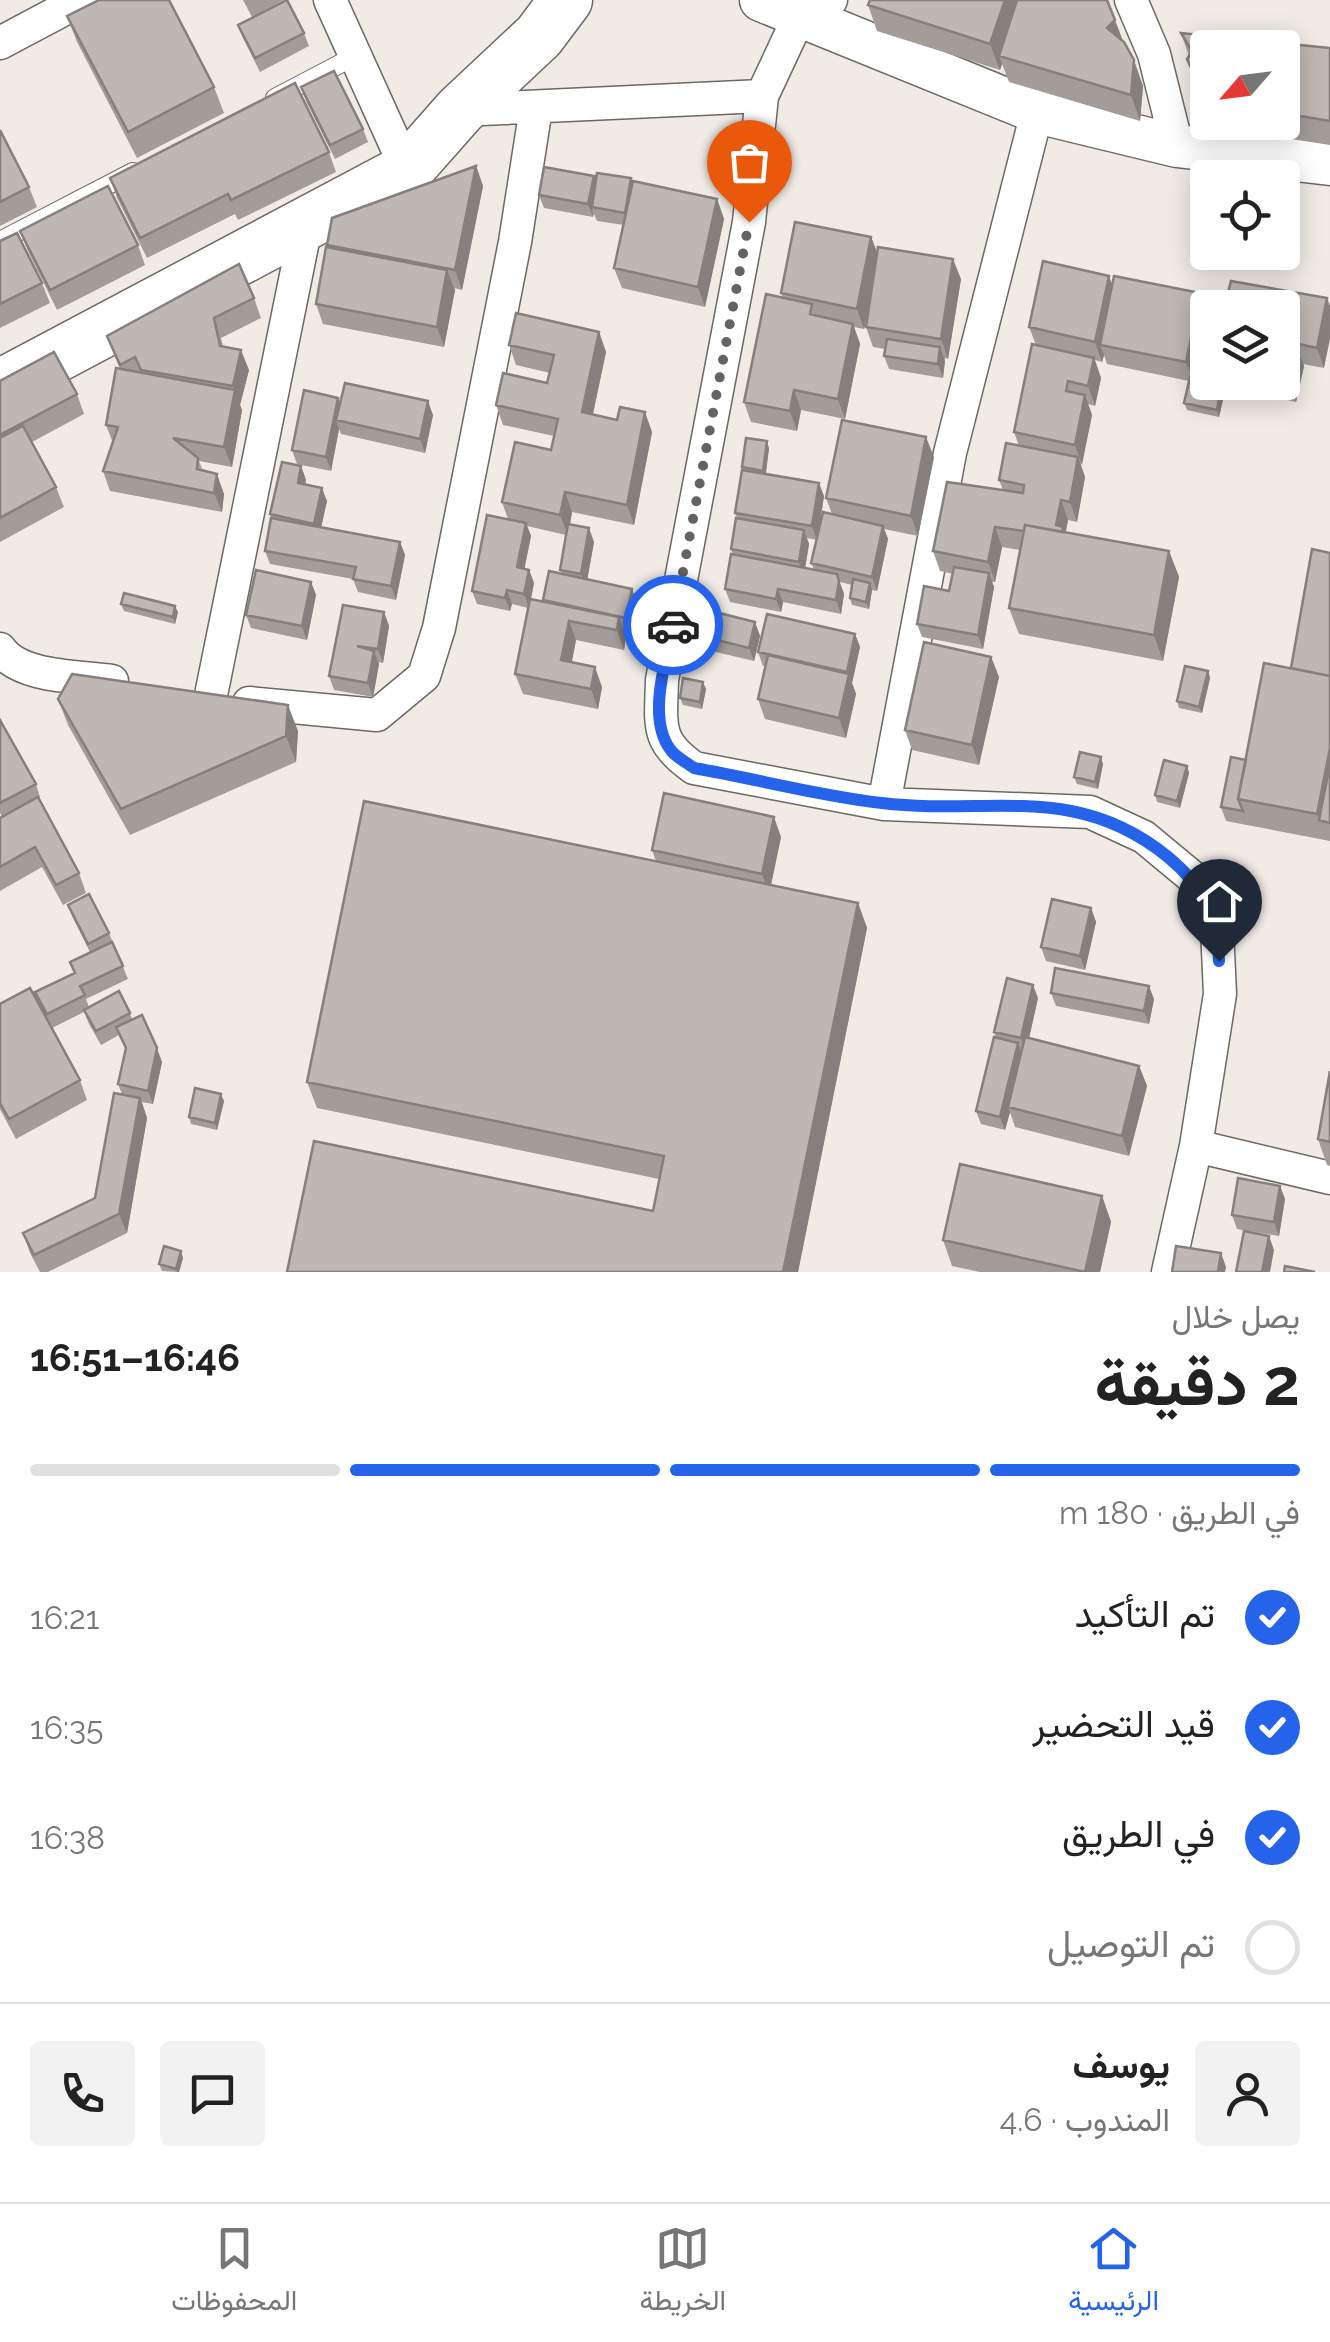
<!DOCTYPE html>
<html lang="ar">
<meta charset="utf-8">
<style>
:root{--surface:#fff;--page:#f2f2f2;--text:#222;--muted:#767676;--line:#e0e0e0;--accent:#2563eb}
body{margin:0;font-family:Raleway,Vazirmatn,sans-serif;background:var(--page);color:var(--text);direction:rtl;height:100vh;display:flex;flex-direction:column;font-size:38px;white-space:nowrap}
*{box-sizing:border-box;margin:0}
p{font-size:32px;color:var(--muted)}
.icon{flex:none;width:55px;height:55px;fill:none;stroke:currentColor;stroke-width:2;stroke-linecap:round;stroke-linejoin:round}
.map{position:relative;height:1272px;overflow:hidden;direction:ltr}
.details{display:flex;flex-direction:column;background:var(--surface);flex:1}
.details>*{flex:none}
.needle{width:65px;rotate:242deg}
.fabs{position:absolute;left:1190px;top:30px;display:grid;gap:20px}
.fabs a{display:grid;place-items:center;width:110px;height:110px;border-radius:10px;background:var(--surface);box-shadow:0 5px 25px #0003;font-size:50px}
.pin{position:absolute;display:grid;place-items:center;width:85px;height:85px;color:#fff;margin:-102px -42px;border-radius:50% 50% 50% 0;rotate:-45deg;box-shadow:0 0 10px #0007}
.pin .icon{rotate:45deg}
.courier{position:absolute;display:grid;place-items:center;width:100px;height:100px;margin:-50px;border:8px solid #2563eb;border-radius:50%;background:#fff;color:#222;box-shadow:0 2px 12px #0007}
.summary em{font-style:normal;font-weight:700}
.summary div{display:flex;flex-direction:column-reverse}
.summary{display:flex;align-items:center;justify-content:space-between;height:170px;padding:0 30px}
h1{font-size:65px;font-weight:700;line-height:75px}
.bar{display:grid;grid-template-columns:repeat(4,1fr);gap:15px 10px;align-content:center;height:120px;padding:0 30px}
.bar i{height:12px;border-radius:8px;background:var(--line)}
.bar .selected{background:var(--accent)}
.bar p{grid-column:span 4}
.line{display:flex;align-items:center;gap:25px;padding:0 30px;border-top:2px solid var(--line)}
.line div{flex:1}
.round{display:grid;place-items:center;flex:none;width:105px;height:105px;border-radius:10px;background:var(--page)}
ol{padding:0 30px;list-style:none}
li{display:flex;align-items:center;gap:30px;height:110px}
li p{margin-inline-start:auto}
li .icon{padding:10px;border-radius:50%;background:var(--accent);color:#fff;stroke-width:4}
li:last-child{color:var(--muted)}
li i{width:55px;height:55px;border:5px solid var(--line);border-radius:50%}
.menu{display:flex;justify-content:space-around;align-items:center;height:140px;border-top:2px solid var(--line);background:var(--surface);font-size:28px;color:var(--muted)}
.menu a{display:grid;justify-items:center;gap:5px}
.menu .selected{color:var(--accent)}
.map>svg:first-child{display:block}
.lines{fill:none;stroke-linecap:round;stroke-linejoin:round}
.service-casing{stroke:#6c6862;stroke-width:20}
.minor-casing{stroke:#6c6862;stroke-width:35}
.tertiary-casing{stroke:#6c6862;stroke-width:45}
.primary-casing{stroke:#6c6862;stroke-width:55}
.service{stroke:#fff;stroke-width:18}
.minor{stroke:#fff;stroke-width:32}
.tertiary{stroke:#fff;stroke-width:42}
.primary{stroke:#fff;stroke-width:52}
.wall{fill:#a39d9a;fill-rule:evenodd}
.shaded-wall{fill:#85807d}
.building{fill:#beb7b3;stroke:#85807d;stroke-width:2.5}
.done{stroke:#66625f;stroke-width:10;stroke-dasharray:0 18}
.route{stroke:#2563eb;stroke-width:12}
</style>
<div class="map">
<svg width="1330" height="1272" viewBox="0 0 1330 1272">
<rect width="100%" height="100%" fill="#f0ebe5"/>
<g class="lines">
<defs>
<path id="service" d="M275 98 355 56
M0 241 133 172"/>
<path id="minor" d="M330 0 407 170
M831 0 798 19 762 96 749 222 662 680C661 725 655 741 694 768L884 804 1090 812 1144 837 1191 876 1208 899 1217 929 1220 994 1196 1146 1168 1272
M1131 0 1154 54 1177 146
M0 43 81 0
M460 110 762 96
M0 649C20 678 78 676 112 681
M210 700 306 226
M249 703 377 715 424 676 439 628 515 242 536 108
M884 804 950 453 1037 112
M1196 1146 1330 1178"/>
<path id="tertiary" d="M761 0 1037 112 1177 146 1330 164"/>
<path id="primary" d="M0 386 407 170 460 110 539 36 566 0"/>
</defs>
<use href="#service" class="service-casing"/>
<use href="#minor" class="minor-casing"/>
<use href="#tertiary" class="tertiary-casing"/>
<use href="#primary" class="primary-casing"/>
<use href="#service" class="service"/>
<use href="#minor" class="minor"/>
<use href="#tertiary" class="tertiary"/>
<use href="#primary" class="primary"/>
</g>
<path class="wall" d="M243 0H284L252 17Z
M868 5 1123 42 1143 86 1140 121 1009 82 1002 64 1000 70 877 31Z
M67 16 214 87 224 113 137 158 77 42Z
M238 25 304 33 309 46 260 72 243 38Z
M1181 33 1330 48V145L1246 132 1233 122H1282V48H1208V103L1202 98 1196 85 1187 59 1189 56Z
M301 87 363 129 368 142 335 159 306 101Z
M0 130 29 187 37 207 0 226Z
M329 152 336 172 238 220 235 214 147 258 117 198 110 178Z
M476 166 483 186 462 290 454 288 455 290 444 347 323 324 316 304 328 247 327 245Z
M596 182 633 184 717 199 724 219 705 307 622 288 614 268 624 225 597 221 594 214 593 217 544 208 539 195Z
M20 231 138 245 145 265 57 310 28 251Z
M871 237 877 253 961 279 948 359 945 358 943 378 889 369 884 356 885 349 873 347 866 327 869 307 864 329 854 327 860 344 845 419 801 410 797 431 751 422 744 402 783 298 781 293Z
M0 241 42 283 50 303 0 328Z
M1112 285 1200 293 1207 313 1194 378 1220 384V382H1282V308L1327 298 1324 368 1303 364 1304 366 1296 402 1223 386 1225 391 1219 417 1187 410 1184 403 1189 381 1107 364 1104 355 1102 362 1095 360 1101 378 1095 406 1088 404 1092 415 1081 465 1085 477 1077 522 1068 520 1066 532 1169 551 1179 577 1163 661 1019 634 1009 608 1020 550 1002 547 995 582H992L994 587 983 649 922 637 917 624 949 591 953 574 940 571 933 551 1003 490 999 480 1019 446 1014 432 1036 345 1029 327Z
M254 298 261 318 221 338 223 346 249 370 240 405 242 410 232 467 199 461 203 471 224 494 222 512 110 491 103 471 113 443 106 425 120 369 107 336Z
M599 332 606 352 593 414 652 432 634 525 572 512 570 525 594 542 587 580 632 589 637 603 631 631 624 630 626 637 624 650 576 640 572 662 602 687 598 709 523 694 515 674 528 608 512 604 510 611 477 604 472 591 508 519 502 502 551 450 554 436 503 425 496 405 547 383 550 373 516 365 509 345ZM527 526 566 535 560 570 562 574 543 600 544 602 531 599 534 583 529 570 524 569 531 536Z
M0 381 77 394 84 414 32 442 56 487 64 507 0 542Z
M338 398 340 403 433 415 425 453 341 434 339 429 331 471 297 464 292 450Z
M769 448 766 474 824 496 819 530 832 514 826 498 934 457 918 536 884 529 888 539 877 591 872 590 869 609 852 605 850 598 852 585 840 582 844 594 841 614 783 602 781 612 730 602 725 589 733 555 731 549 737 518 735 513 742 467ZM807 538 817 540 811 563 814 570 805 568 809 544Z
M301 466 306 480 305 484 327 501 321 527 400 542 405 555 396 600 358 592 353 579 270 564 265 551 272 518 270 514Z
M1330 553V841L1226 821 1221 807 1291 668Z
M311 582 316 595 307 640 251 628 246 615Z
M121 604 178 612 175 624 124 611Z
M384 612 389 626 383 663 378 662 379 664 373 697 334 690 329 676Z
M755 622 760 636 754 661 690 646 685 632Z
M855 634 860 647 852 683 856 694 846 738 765 719 758 699 765 666H763L758 652Z
M991 657 999 677 979 765 912 750 905 730Z
M1208 671 1210 678 1202 713 1179 708 1177 701Z
M706 689 702 709 683 705 680 698Z
M58 699 298 731 296 762 130 835 68 725Z
M0 720 36 784 40 797 39 798 79 873 86 893 63 905 42 867 0 891V818L2 817 0 813Z
M1103 764 1098 789 1077 784 1074 777Z
M1187 766 1189 773 1180 808 1157 802 1155 795Z
M781 837 771 885 858 903 867 928 798 1272H287L653 1211 659 1179 317 1108 307 1082 656 861 652 850Z
M68 905 109 933 128 979 86 999 89 1007 130 1013 132 1019 162 1062 153 1104 142 1102 147 1118 127 1233 48 1272H40L30 1253 23 1233 95 1198 122 1094 118 1084 126 1050 119 1035 101 1045 89 1024 84 1012 52 1028 80 1080 87 1100 16 1139 0 1109V1004L40 1006 35 992 74 973 70 962 90 952 73 918Z
M1091 908 1096 922 1085 970 1046 961 1041 947Z
M1051 993 1154 999 1149 1024 1056 1006Z
M1038 998 1029 1038 1139 1066 1147 1086 1129 1156 1015 1127 1010 1112 1005 1130 981 1124 976 1111 996 1038 994 1032Z
M1330 1071V1166L1327 1165 1318 1139Z
M224 1101 217 1130 191 1124 189 1117Z
M1280 1186 1285 1199 1279 1236 1237 1229 1232 1215Z
M1102 1196 1111 1222 1100 1272H980L952 1266 943 1240Z
M183 1258 179 1272 162 1271 159 1264Z"/>
<path class="shaded-wall" d="M1005 0H1024L999 56 1002 64 1000 70 990 44Z
M1115 20 1125 46 1107 28Z
M1134 60 1143 86 1140 121 1131 95Z
M476 166 483 186 462 290 455 270Z
M594 176 599 189 592 207 593 217 588 204Z
M717 199 724 219 705 307 698 287Z
M871 237 879 257 864 329 857 309Z
M953 259 961 279 948 359 941 339Z
M447 270 455 290 444 347 437 327Z
M1109 276 1116 296 1100 345 1104 355 1102 362 1095 342Z
M1200 293 1207 313 1193 382 1186 362Z
M1327 298 1330 306V339L1324 368 1317 348Z
M853 324 860 344 845 419 838 399Z
M599 332 606 352 589 432 582 412Z
M940 347 945 361 943 378 938 364Z
M241 350 249 370 240 405 242 410 232 467 224 447 234 391 233 386Z
M1299 353 1304 366 1296 402 1292 389Z
M1094 358 1101 378 1095 406 1088 386Z
M1222 384 1225 391 1219 417 1217 410Z
M794 390 801 410 797 431 790 411Z
M1085 395 1092 415 1082 465 1075 445Z
M338 398 343 411 336 420 339 429 331 471 326 457Z
M428 401 433 415 425 453 420 439Z
M645 412 652 432 634 525 627 505Z
M926 437 934 457 918 536 911 516Z
M767 441 769 448 765 478 763 471Z
M1078 457 1085 477 1077 522 1070 502Z
M301 466 306 480 303 496 298 483Z
M217 474 224 494 222 512 214 493Z
M819 483 824 496 817 540 812 526Z
M322 488 327 501 319 537 314 524Z
M565 492 572 512 568 535 560 515Z
M1061 500 1068 520 1065 534 1056 525Z
M526 523 531 536 522 581 517 567Z
M883 526 888 539 877 591 872 577Z
M995 527 1002 547 995 582 988 562Z
M589 528 594 542 586 587 581 574Z
M804 530 809 544 804 575 799 562Z
M400 542 405 555 396 600 391 586Z
M1169 551 1179 577 1163 661 1154 635Z
M529 570 534 583 529 608 524 594Z
M989 573 994 587 983 649 978 635Z
M839 581 844 594 841 614 836 600Z
M311 582 316 595 307 640 302 626Z
M870 583 872 590 869 609 866 602Z
M632 589 637 603 631 631 626 618Z
M778 589 783 602 781 612 776 599Z
M507 590 512 604 510 611 505 598Z
M175 606 178 612 175 624 173 617Z
M384 612 389 626 383 663 378 649Z
M619 617 626 637 624 650 617 630Z
M569 621 576 640 568 680 561 660Z
M755 622 760 636 754 661 749 648Z
M855 634 860 647 852 683 856 694 846 738 839 718 848 677 847 672Z
M374 651 379 664 373 697 368 683Z
M991 657 999 677 979 765 972 745Z
M595 667 602 687 598 709 591 689Z
M1208 671 1210 678 1202 713 1199 707Z
M703 682 706 689 702 709 700 702Z
M288 705 298 731 296 762 286 736Z
M1330 748V822L1319 820 1326 840 1317 814Z
M1101 757 1103 764 1098 789 1095 782Z
M1187 766 1189 773 1180 808 1177 801Z
M774 817 781 837 769 894 762 874Z
M858 903 867 928 798 1272H783Z
M1091 908 1096 922 1085 970 1080 956Z
M1033 985 1038 998 1026 1052 1021 1038Z
M1149 986 1154 999 1149 1024 1144 1011Z
M1018 1043 1023 1056 1008 1107 1010 1112 1005 1130 1000 1117Z
M157 1048 162 1062 153 1104 148 1091Z
M1139 1066 1147 1086 1129 1156 1122 1136Z
M221 1094 224 1101 217 1130 215 1123Z
M140 1098 147 1118 127 1233 119 1214Z
M1280 1186 1285 1199 1279 1236 1274 1222Z
M1102 1196 1111 1222 1100 1272H1085Z
M1269 1236 1274 1250 1270 1272H1262Z
M181 1251 183 1258 179 1272H177L176 1269Z
M1221 1253 1226 1267 1225 1272H1218Z"/>
<path class="building" d="M99 0H169L214 87 128 132 67 16Z
M287 0 304 33 255 58 238 25Z
M870 0H1005L990 44 868 5Z
M1017 0H1107L1115 20 1107 28 1124 42 1134 60 1131 95 999 56Z
M1181 33 1330 48V121L1282 113V48H1208V84L1193 72 1187 59 1192 51Z
M334 71 363 129 330 145 301 87Z
M295 83 329 152 231 200 228 194 140 238 110 178Z
M0 130 29 187 0 202Z
M476 166 455 270 327 245 332 218Z
M544 167 594 176 588 204 539 195Z
M597 173 631 178 625 213 592 207Z
M633 181 717 199 698 287 614 268Z
M108 186 138 245 50 290 20 231Z
M795 222 871 237 857 309 781 293Z
M17 233 42 283 0 304V241Z
M326 247 447 270 437 327 316 304Z
M878 247 953 259 941 339 866 327Z
M1043 261 1109 276 1095 342 1029 327Z
M239 264 254 298 214 318 220 346 241 350 233 386 141 370 135 357 120 365 107 336Z
M1114 276 1200 293 1186 362 1100 345Z
M1231 281 1327 298 1317 348 1294 343 1295 336 1282 333V308H1224Z
M766 294 812 304 810 314 853 324 838 399 794 390 790 411 744 402Z
M516 313 599 332 582 412 617 420 620 407 645 412 627 505 565 492 560 515 502 502 515 442 551 450 558 419 496 405 503 373 547 383 554 355 509 345Z
M887 339 940 347 938 364 884 356Z
M1032 344 1094 358 1088 386 1068 381 1066 391 1085 395 1075 445 1014 432Z
M1282 349 1299 353 1292 389 1263 382H1282Z
M54 352 77 394 0 435V381Z
M116 368 235 390 224 447 173 438 198 458 197 469 217 474 214 493 103 471 118 427 106 425Z
M1190 377 1208 381V382L1222 384 1217 410 1184 403Z
M345 383 428 401 420 439 336 420Z
M304 390 338 398 326 457 292 450Z
M842 420 926 437 911 516 826 498Z
M23 426 56 487 0 518V438Z
M746 438 767 441 763 471 742 467Z
M1006 443 1078 457 1070 502 1061 500 1056 525 1063 527 1062 532 1025 525 1024 531 995 527 988 562 933 551 947 482 1023 493 1024 485 999 480Z
M282 462 301 466 298 483 322 488 314 524 270 514Z
M742 470 819 483 812 526 735 513Z
M823 512 883 526 872 577 811 563Z
M487 515 526 523 517 567 529 570 524 594 507 590 505 598 472 591Z
M271 518 400 542 391 586 353 579 356 567 265 551Z
M736 518 804 530 799 562 731 549Z
M568 524 589 528 581 574 560 570Z
M1025 525 1169 551 1154 635 1009 608Z
M1312 549 1330 553V676L1291 668Z
M731 554 837 574 839 581 836 600 778 589 776 599 725 589Z
M954 567 989 573 978 635 917 624 924 586 949 591Z
M256 570 311 582 302 626 246 615Z
M549 571 632 589 626 618 543 600Z
M853 579 870 583 866 602 850 598Z
M124 593 175 606 173 617 121 604Z
M530 599 619 617 617 630 569 621 561 660 595 667 591 689 515 674Z
M343 605 384 612 378 649 357 646 374 651 368 683 329 676Z
M691 606 755 622 749 648 685 632Z
M767 614 855 634 847 672 758 652Z
M924 642 991 657 972 745 905 730Z
M768 655 849 674 839 718 758 699Z
M1264 663 1330 676V748L1317 814 1238 799Z
M1185 666 1208 671 1199 707 1177 701Z
M72 674 288 705 286 736 121 809 58 699Z
M683 678 703 682 700 702 680 698Z
M0 720 36 784 0 803Z
M1080 752 1101 757 1095 782 1074 777Z
M1231 757 1246 760 1238 799 1243 811 1221 807Z
M1164 760 1187 766 1177 801 1155 795Z
M1330 764V823L1319 820Z
M664 793 774 817 762 874 652 850Z
M38 797 79 873 56 885 35 847 0 867V818Z
M364 801 858 903 783 1272H287L314 1141 653 1211 664 1156 307 1082Z
M89 894 109 933 88 944 68 905Z
M1052 899 1091 908 1080 956 1041 947Z
M112 942 123 966 80 986 85 995 47 1014 35 992 75 973 70 962Z
M1055 968 1149 986 1144 1011 1051 993Z
M1007 978 1033 985 1021 1038 994 1032Z
M30 988 80 1080 9 1119 0 1103V1004Z
M119 991 130 1013 96 1031 84 1010Z
M142 1015 157 1048 148 1091 118 1084 126 1048 116 1027Z
M994 1037 1018 1043 1000 1117 976 1111Z
M1025 1037 1139 1066 1122 1136 1008 1107Z
M1330 1071V1142L1318 1139Z
M195 1088 221 1094 215 1123 189 1117Z
M114 1093 140 1098 119 1214 34 1255 23 1233 95 1198Z
M960 1164 1102 1196 1085 1272 943 1240Z
M1238 1178 1280 1186 1274 1222 1232 1215Z
M1244 1231 1269 1236 1262 1272H1236Z
M164 1246 181 1251 176 1269 159 1264Z
M1176 1246 1221 1253 1218 1272H1172Z
M1285 1266 1315 1272H1284Z"/>
<g class="lines">
<path class="done" d="M673 625 749 222"/>
<path class="route" d="M673 625C666 660 647 718 670 749 675 757 686 762 694 768 757 779 820 796 882 803 989 816 1075 781 1168 857 1204 887 1217 914 1219 961"/>
</g>
</svg>
<div class="fabs">
<a><svg class="needle" viewBox="-14 -14 28 28"><path d="M0-13l5 13h-10z" fill="#e53935"/><path d="M0 13l5-13h-10z" fill="#767676"/></svg></a>
<a><svg class="icon" aria-label="locate" viewBox="0 0 24 24"><circle cx="12" cy="12" r="6"/><path d="M12 2v4M12 18v4M2 12h4M18 12h4"/></svg></a>
<a><svg class="icon" aria-label="layers" viewBox="0 0 24 24"><path d="M12 4l9 5-9 5-9-5zM3 14l9 5 9-5"/></svg></a>
</div>
<div class="pin" style="left:749px;top:222px;background:#ea580c"><svg class="icon" aria-label="bag" viewBox="0 0 24 24"><path d="M5 8h14l-1 12H6zM9 8a3 3 0 0 1 6 0"/></svg></div>
<div class="pin" style="left:1219px;top:961px;background:#1f2937"><svg class="icon" aria-label="home" viewBox="0 0 24 24"><path d="M3 11l9-7 9 7M6 9v11h12V9"/></svg></div>
<div class="courier" style="left:673px;top:625px"><svg class="icon" aria-label="car" viewBox="0 0 24 24"><path d="M5 17H2v-5l4-1 3-4h7l3 4 3 1v5h-3M9 17h6M6 11h13"/><circle cx="7" cy="17" r="2"/><circle cx="17" cy="17" r="2"/></svg></div>
</div>
<section class="details">
<div class="summary"><div><h1>2 دقيقة</h1><p>يصل خلال</p></div><em>16:46–16:51</em></div>
<div class="bar"><i class="selected"></i><i class="selected"></i><i class="selected"></i><i></i><p>في الطريق · 180 m</p></div>
<ol>
<li><svg class="icon" aria-label="check" viewBox="0 0 24 24"><path d="M5 12l5 5 9-10"/></svg>تم التأكيد<p>16:21</p></li>
<li><svg class="icon" aria-label="check" viewBox="0 0 24 24"><path d="M5 12l5 5 9-10"/></svg>قيد التحضير<p>16:35</p></li>
<li><svg class="icon" aria-label="check" viewBox="0 0 24 24"><path d="M5 12l5 5 9-10"/></svg>في الطريق<p>16:38</p></li>
<li><i></i>تم التوصيل</li>
</ol>
<div class="line" style="height:180px"><a class="round"><svg class="icon" aria-label="person" viewBox="0 0 24 24"><circle cx="12" cy="8" r="4"/><path d="M4 21q1-7 8-7t8 7"/></svg></a><div><b>يوسف</b><p>المندوب · 4.6</p></div><a class="round"><svg class="icon" aria-label="chat" viewBox="0 0 24 24"><path d="M4 5h16v11H9l-5 4z"/></svg></a><a class="round"><svg class="icon" aria-label="phone" viewBox="0 0 24 24"><path d="M5 4h4l2 5-3 2q2 4 5 5l2-3 5 2v4C11 20 4 13 5 4z"/></svg></a></div>
</section>
<nav class="menu">
<a class="selected"><svg class="icon" aria-label="home" viewBox="0 0 24 24"><path d="M3 11l9-7 9 7M6 9v11h12V9"/></svg>الرئيسية</a>
<a><svg class="icon" aria-label="map" viewBox="0 0 24 24"><path d="M3 6l6-2 6 2 6-2v14l-6 2-6-2-6 2zM9 4v14M15 6v14"/></svg>الخريطة</a>
<a><svg class="icon" aria-label="saved" viewBox="0 0 24 24"><path d="M7 4h10v16l-5-4-5 4z"/></svg>المحفوظات</a>
</nav>
